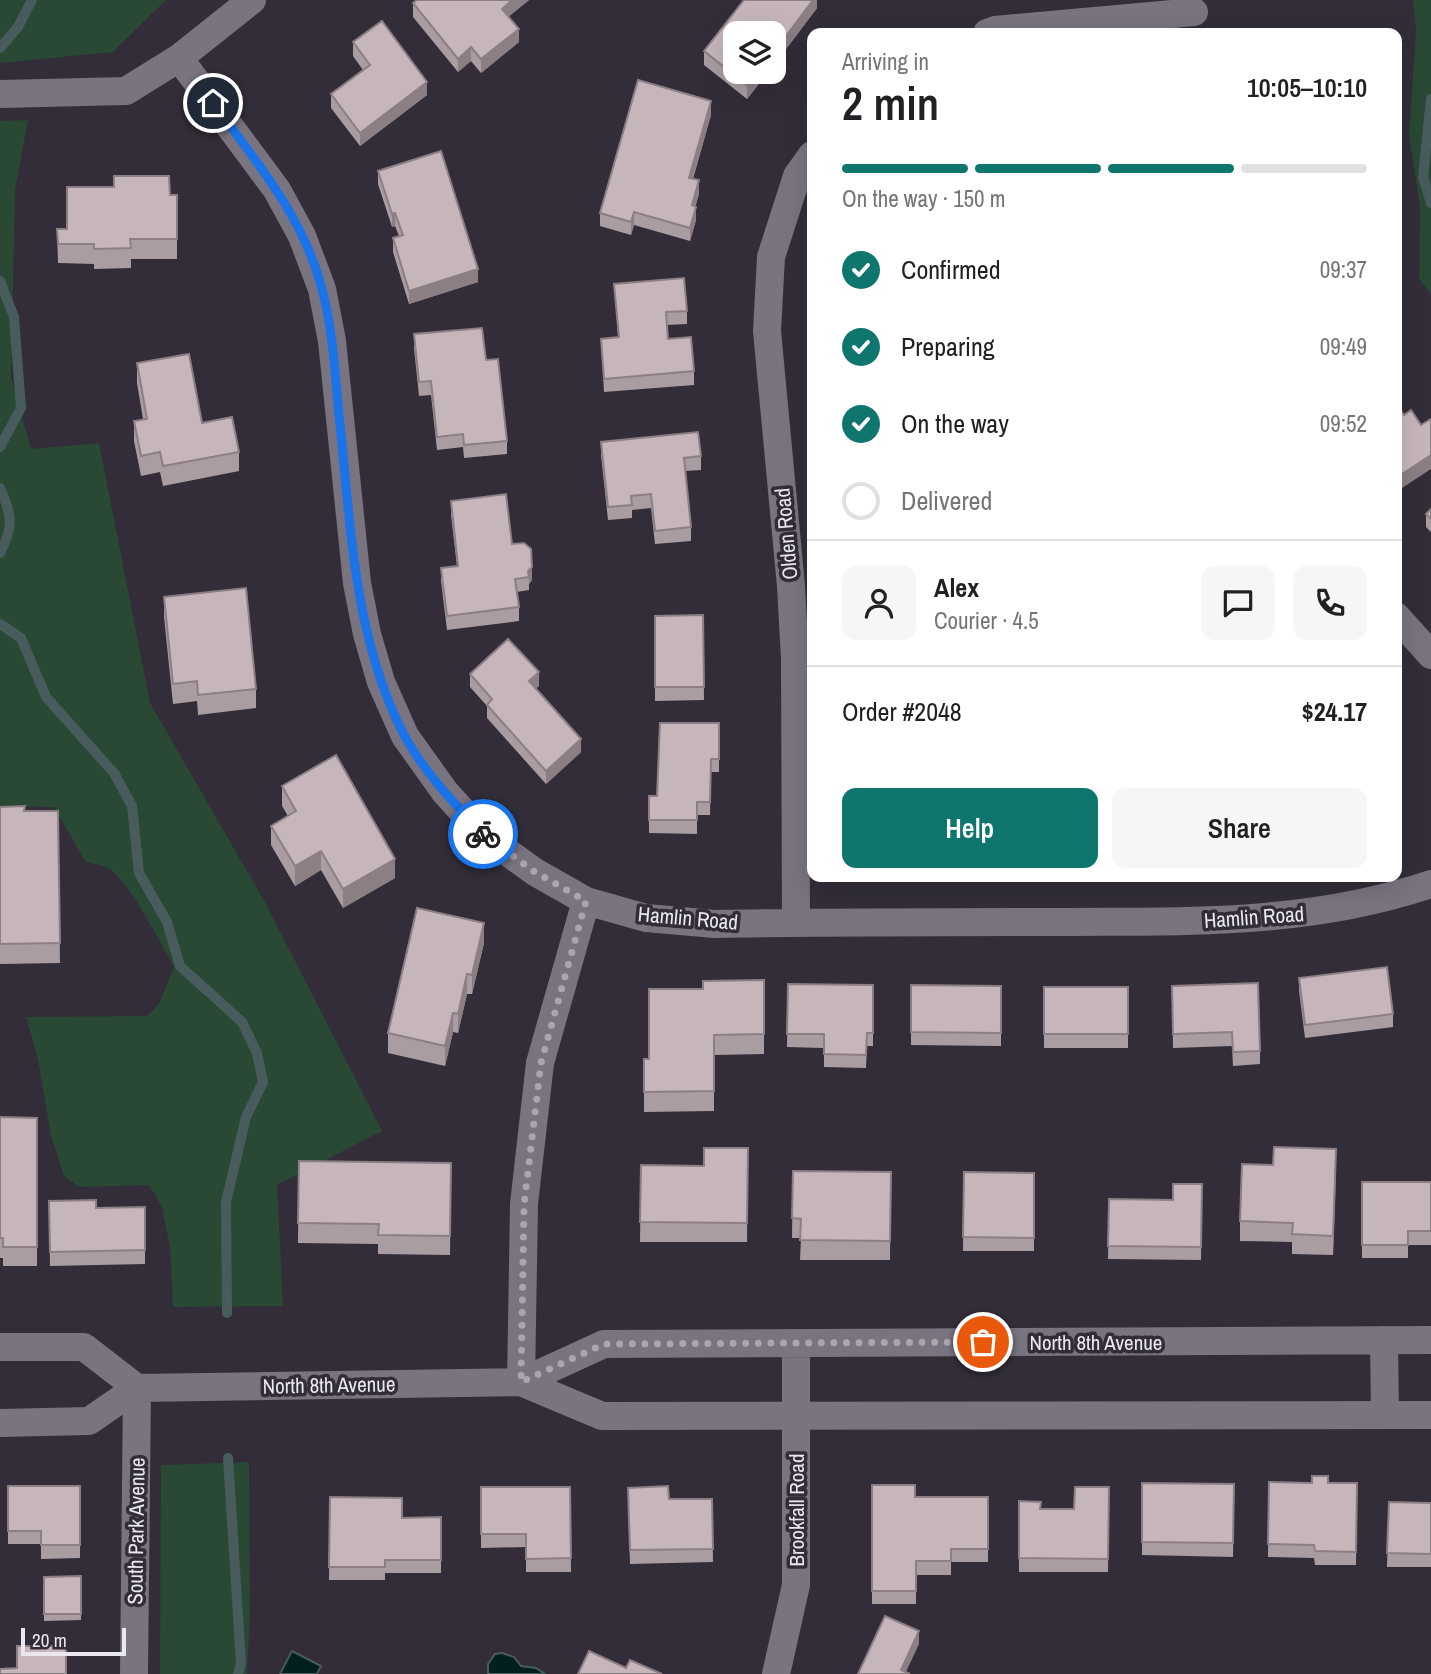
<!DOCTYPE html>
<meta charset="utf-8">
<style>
:root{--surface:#fff;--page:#f6f6f6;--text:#202124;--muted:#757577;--line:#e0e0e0;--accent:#0f766e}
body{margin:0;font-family:"Archivo Narrow",sans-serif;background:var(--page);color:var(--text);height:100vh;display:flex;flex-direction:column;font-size:26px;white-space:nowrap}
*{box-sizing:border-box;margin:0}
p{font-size:23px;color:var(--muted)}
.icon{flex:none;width:38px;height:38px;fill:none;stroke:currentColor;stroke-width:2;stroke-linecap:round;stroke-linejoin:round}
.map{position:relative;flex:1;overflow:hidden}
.sheet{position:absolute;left:807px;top:28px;width:595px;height:854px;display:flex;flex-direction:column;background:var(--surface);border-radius:14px;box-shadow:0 7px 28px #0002}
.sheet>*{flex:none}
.buttons{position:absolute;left:723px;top:21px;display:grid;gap:14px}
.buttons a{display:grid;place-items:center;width:63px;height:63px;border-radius:14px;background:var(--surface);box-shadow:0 7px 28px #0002;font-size:35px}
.scale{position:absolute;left:21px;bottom:18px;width:105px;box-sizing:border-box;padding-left:7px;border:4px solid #eae7ee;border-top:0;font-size:19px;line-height:24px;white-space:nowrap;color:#eae7ee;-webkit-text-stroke:5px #322d38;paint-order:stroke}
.pin{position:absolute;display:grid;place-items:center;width:60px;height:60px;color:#fff;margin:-30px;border:4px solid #fff;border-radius:50%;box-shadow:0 2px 7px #0007}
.courier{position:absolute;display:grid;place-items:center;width:70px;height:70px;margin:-35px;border:5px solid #1a73e8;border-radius:50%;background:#fff;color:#222;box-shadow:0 2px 9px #0007}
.head em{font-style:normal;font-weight:600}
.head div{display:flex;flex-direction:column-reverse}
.head{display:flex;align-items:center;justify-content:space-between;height:119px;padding:0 35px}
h1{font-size:46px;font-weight:600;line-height:52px}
.bar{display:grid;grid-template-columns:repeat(4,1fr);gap:10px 7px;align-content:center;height:84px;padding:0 35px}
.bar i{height:9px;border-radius:5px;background:var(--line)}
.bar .active{background:var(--accent)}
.bar p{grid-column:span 4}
.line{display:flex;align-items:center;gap:18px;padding:0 35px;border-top:2px solid var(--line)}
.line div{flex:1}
.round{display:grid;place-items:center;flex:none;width:74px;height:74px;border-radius:14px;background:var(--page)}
ol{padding:0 35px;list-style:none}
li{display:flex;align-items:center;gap:21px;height:77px}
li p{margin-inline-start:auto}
li .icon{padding:7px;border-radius:50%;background:var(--accent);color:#fff;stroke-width:4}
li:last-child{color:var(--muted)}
li i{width:38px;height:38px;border:4px solid var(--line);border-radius:50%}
.cta{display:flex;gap:14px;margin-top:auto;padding:14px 35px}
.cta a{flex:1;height:80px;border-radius:14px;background:var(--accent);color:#fff;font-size:28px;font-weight:600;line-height:80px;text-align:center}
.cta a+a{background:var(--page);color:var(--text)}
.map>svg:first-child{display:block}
.green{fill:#294934}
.water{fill:#032021;stroke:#485c5e;stroke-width:2}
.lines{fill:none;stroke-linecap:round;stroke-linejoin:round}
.stream{stroke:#485c5e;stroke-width:10}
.minor{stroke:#7a7380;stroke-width:28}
.wall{fill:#aa9da2}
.shaded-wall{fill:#8b7f84}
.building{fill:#c6b6bc;stroke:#8b7f84;stroke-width:2}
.done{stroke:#aaa6ae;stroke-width:7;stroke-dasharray:0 12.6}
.route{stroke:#1a73e8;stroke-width:9}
.labels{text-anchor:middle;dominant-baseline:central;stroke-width:7;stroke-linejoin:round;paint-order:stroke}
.street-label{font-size:21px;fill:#eae7ee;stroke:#322d38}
</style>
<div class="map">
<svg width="1431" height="1674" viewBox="0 0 1431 1674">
<rect width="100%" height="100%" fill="#322d38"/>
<path class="green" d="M0 0H166L113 52 0 63Z
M1413 0H1431V294L1419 279 1420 207 1409 134 1416 30Z
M28 120 15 190 11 377 31 449 99 443 150 703 266 904 382 1131 277 1185 283 1306 173 1307 170 1247 162 1207 149 1185 79 1187 64 1176 51 1136 38 1059 26 1017 147 1016 159 1004 174 967C161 944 131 885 111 870 105 865 92 864 85 861L54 807 0 806V121Z
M249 1462 250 1613 247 1674H160L161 1465Z"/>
<path class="water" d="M292 1651 321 1666 317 1674H280Z
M502 1653 514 1657 521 1666 536 1668 545 1674H488V1664L495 1654Z"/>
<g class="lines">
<path class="stream" d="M0 48 18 27 32 0
M1431 99 1423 177 1431 203
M0 281 14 317 21 408 0 447
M0 488C12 515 14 526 0 553
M0 624 21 638 46 697 114 773 132 806 139 873 167 922 180 966 242 1022 257 1053 263 1082 246 1117 226 1202 227 1313
M228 1458 241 1663 238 1674"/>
<path class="minor" d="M987 33 995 30 1194 12
M179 58 277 190 302 236 322 289 332 341 357 583 367 634 381 682 405 736 445 792 485 836 535 872 586 901 646 918 715 924C832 922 948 922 1065 922 1191 921 1309 925 1431 884
M0 94 126 91 179 58 252 0
M1396 616 1431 655
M796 923 795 659 791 586 767 331 771 257 797 176 812 155
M1384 1340 1385 1415
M0 1347H84L137 1388
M521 1382 604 1344 1431 1340
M521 1382 524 1204 540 1063 586 901
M0 1423 89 1421 137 1388 521 1382 602 1416 1431 1415
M134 1674 137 1388
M776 1674 796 1585V1343"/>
</g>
<path class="wall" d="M417 0H529L508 17 519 42 481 73 471 61 458 72 413 17V3Z
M817 0V8L774 65V33L768 72 747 99 704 65V51Z
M353 42 427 95 360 146 331 108V94L363 70 353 56Z
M711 115 693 179 699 194 695 206 696 220 690 241 634 225 631 235 600 226V213Z
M378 171 478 282 409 304 393 252V238L399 236 395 226 392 227 378 184Z
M170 195H177V259H131V268L94 269V264L58 263 57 229H67Z
M614 284 687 311V324L667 325 668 339 694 371V385L604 392 601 339 618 337Z
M414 334 486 360 507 441V454L464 458 463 447 437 450 431 395 419 396 414 348Z
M137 363 202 423 239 452V471L163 486 160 472 141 476 134 441V421L143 419 137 383Z
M601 442 701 456V470L685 471 691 527V541L655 544 651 508 632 510V518L608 520 601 455Z
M451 501 512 544 532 580 529 584V590L517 592 519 607V621L447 630 441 581V568L457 566 451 515Z
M1431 509V532L1426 527V514Z
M164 597 256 689V708L198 715 197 701 173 704 164 617Z
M703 615 704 700 655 701V616Z
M470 674 539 686 536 688 581 752 546 784 487 718V706L470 687Z
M719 723V772H711L710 815H697V834L649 833V796H657Z
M282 786 395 878 343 908 321 870 295 886 271 845V826L288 816 282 806Z
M0 807 25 811H58L60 963 0 964Z
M484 943 472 994H467L458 1033 453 1032 445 1066 388 1053V1033Z
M1299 978 1393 1014V1027L1305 1038 1299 991Z
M764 980V1054L714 1055V1111L644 1112V1059H649L703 989Z
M788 984 873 985V1046H867L866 1068 824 1067V1048L787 1047Z
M911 985 1001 986V1046L911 1045Z
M1172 986 1260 1051V1064L1233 1066 1232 1046 1173 1048Z
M1044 987H1128V1048H1044Z
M0 1117 37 1118V1266H3V1258H0Z
M748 1148 747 1242H640L641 1165 704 1166Z
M299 1161 451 1163 450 1255 378 1254V1244L298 1243Z
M1336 1169 1333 1255 1292 1254V1242L1240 1241V1221Z
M793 1171 891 1172 890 1260H800L801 1238H792Z
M964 1172 1034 1173V1251H963Z
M1362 1182H1431V1245H1408V1258H1362Z
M1202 1184 1201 1260 1108 1259 1109 1199 1173 1200Z
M49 1201 96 1208 145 1207V1264L50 1266Z
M1269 1482 1357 1483 1356 1565H1315L1314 1558 1268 1557Z
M1142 1483 1234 1484 1233 1557 1142 1555Z
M872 1485 915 1497H988V1562H951V1575H916V1604H872Z
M8 1486H80V1558L41 1559V1544H8Z
M481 1487H570L571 1572H526V1547L481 1548Z
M1109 1487 1108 1572H1019V1501L1040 1509H1074Z
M330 1497 402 1518 441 1517V1573H385V1580H329Z
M669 1499H712L713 1562 630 1564 628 1501Z
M1389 1502 1431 1503V1567H1387Z
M81 1576V1620L44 1621V1577Z"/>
<path class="shaded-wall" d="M512 0H529L502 22V9Z
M813 0H817V8L774 65V52Z
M519 29V42L481 73V59Z
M471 47V61L458 72V59Z
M758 72H768L747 99V85Z
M427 82V95L360 146V133Z
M711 101V115L689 191V178Z
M699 180V194L692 219V205Z
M696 207V220L690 241V228Z
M634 212V225L631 235V222Z
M395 213V226L392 227V214Z
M478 269V282L409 304V291Z
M1431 455V469L1396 492V478Z
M532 567V580L529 584 528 571Z
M539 672V686L529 694V681Z
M581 739V752L546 784V771Z
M321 851V870L295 886V866Z
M395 859V878L343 908V889Z
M484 923V943L472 994V975Z
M467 974V994L458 1033V1014Z
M453 1013V1032L445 1066V1046Z
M1336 1149V1169L1333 1255V1236Z
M919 1631V1644L905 1674 901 1670Z"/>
<path class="building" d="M417 0H512L502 9 519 29 481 59 471 47 458 59 413 3Z
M744 0H813L774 52V33H735V72H758L747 85 704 51Z
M382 21 427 82 360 133 331 94 370 65 353 42Z
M638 80 711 101 689 178 699 180 692 205 696 207 690 228 634 212 631 222 600 213Z
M441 151 478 269 409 291 393 238 403 235 395 213 392 214 378 171Z
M114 176H169L170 195H177V239H130L131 248 94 249V244H58L57 229H67V187H114Z
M684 278 687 311 666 312 668 339 691 337 694 371 604 379 601 339 619 337 614 284Z
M482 328 486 360 498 359 507 441 464 445 463 434 437 437 431 381 419 382 414 334Z
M189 354 202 423 232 417 239 452 163 466 160 452 141 456 134 421 147 419 137 363Z
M1396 403 1404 415 1411 410 1421 425 1431 419V455L1396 478Z
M698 432 701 456 684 458 691 527 655 531 651 494 631 496 632 505 608 507 601 442Z
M506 494 512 544 524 543 531 549 532 567 528 571 529 577 515 579 519 607 447 616 441 568 458 566 451 501Z
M1431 509V519L1426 514Z
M246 588 256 689 198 695 197 681 173 684 164 597Z
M703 615 704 687H655V616Z
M508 639 539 672 529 681 581 739 546 771 487 705 492 699 470 674Z
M660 723H719V759H711L710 802H697V820H649V796H657Z
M336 755 395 859 343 889 321 851 295 866 271 826 296 811 282 786Z
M25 806 24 811H58L60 943 0 944V807Z
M417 908 484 923 472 975 467 974 458 1014 453 1013 445 1046 388 1033Z
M1387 967 1393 1014 1305 1025 1299 978Z
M764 980V1034L714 1035V1091L644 1092V1059H649V989H703V981Z
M1258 983 1260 1051 1233 1052 1232 1032 1173 1034 1172 986Z
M788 984 873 985V1033H867L866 1055 824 1054V1034H787Z
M911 985 1001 986V1033L911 1032Z
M1044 987H1128V1034H1044Z
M0 1117 37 1118V1247H3V1238H0Z
M1274 1147 1336 1149 1333 1236 1292 1234 1293 1223 1240 1221 1242 1164 1273 1165Z
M704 1148H748L747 1223 640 1222 641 1165 704 1166Z
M299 1161 451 1163 450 1236 378 1235 379 1224 298 1223Z
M793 1171 891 1172 890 1241 800 1240 801 1219 792 1218Z
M964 1172 1034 1173V1238L963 1237Z
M1362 1182H1431V1231H1408V1245H1362Z
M1173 1184H1202L1201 1247 1108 1246 1109 1199 1173 1200Z
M96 1200V1208L145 1207V1250L50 1252 49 1201Z
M1312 1476H1328V1483H1357L1356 1552 1315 1551 1314 1545 1268 1544 1269 1482 1312 1483Z
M1142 1483 1234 1484 1233 1543 1142 1542Z
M872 1485H915V1497H988V1549H951V1561H916V1591H872Z
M8 1486H80V1545H41V1531H8Z
M668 1486 669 1499H712L713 1549 630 1550 628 1488Z
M481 1487H570L571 1558 526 1559V1534H481Z
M1075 1487H1109L1108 1559 1019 1558V1501L1041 1502 1040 1509H1074Z
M330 1497 402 1498V1518L441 1517V1560H385V1567H329Z
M1389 1502 1431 1503V1554L1387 1553Z
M81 1576V1614H44V1577Z
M885 1616 919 1631 901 1670 910 1674H858Z
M17 1646H66V1674H0V1669L17 1668Z
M589 1651 626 1668 630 1660 662 1674H578Z"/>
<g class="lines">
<path class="done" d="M483 834 535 872 586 901 541 1063 524 1205 521 1382 604 1344 983 1342"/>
<path class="route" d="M213 103C256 161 304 218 322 289 333 330 335 374 339 415 351 524 353 636 404 735 424 772 455 804 483 834"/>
</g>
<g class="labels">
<g class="street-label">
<text transform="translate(786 534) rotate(-95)">Olden Road</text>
<text transform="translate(1254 917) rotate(-4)">Hamlin Road</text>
<text transform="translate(688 918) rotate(5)">Hamlin Road</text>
<text x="1096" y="1342">North 8th Avenue</text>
<text transform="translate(329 1385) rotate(-1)">North 8th Avenue</text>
<text transform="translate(796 1510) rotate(-90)">Brookfall Road</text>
<text transform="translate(136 1531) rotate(-89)">South Park Avenue</text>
</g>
</g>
</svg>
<div class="buttons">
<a><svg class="icon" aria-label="layers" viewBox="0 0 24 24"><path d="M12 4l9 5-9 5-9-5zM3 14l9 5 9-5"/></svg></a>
</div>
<div class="scale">20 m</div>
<div class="pin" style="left:983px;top:1342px;background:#ea580c"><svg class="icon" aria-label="bag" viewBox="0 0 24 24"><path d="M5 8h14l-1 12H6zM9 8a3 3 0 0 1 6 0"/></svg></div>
<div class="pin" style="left:213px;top:103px;background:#1f2937"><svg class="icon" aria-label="home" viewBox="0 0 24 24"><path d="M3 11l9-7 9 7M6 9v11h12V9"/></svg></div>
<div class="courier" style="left:483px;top:834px"><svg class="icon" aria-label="bike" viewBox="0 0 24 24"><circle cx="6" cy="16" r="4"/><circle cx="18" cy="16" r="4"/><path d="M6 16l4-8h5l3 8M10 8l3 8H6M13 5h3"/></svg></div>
<section class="sheet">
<div class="head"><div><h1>2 min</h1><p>Arriving in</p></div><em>10:05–10:10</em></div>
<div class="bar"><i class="active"></i><i class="active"></i><i class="active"></i><i></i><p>On the way · 150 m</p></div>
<ol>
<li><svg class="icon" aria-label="check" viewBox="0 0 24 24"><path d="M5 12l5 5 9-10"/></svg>Confirmed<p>09:37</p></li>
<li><svg class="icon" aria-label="check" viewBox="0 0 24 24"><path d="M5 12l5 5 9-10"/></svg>Preparing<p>09:49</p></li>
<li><svg class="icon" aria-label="check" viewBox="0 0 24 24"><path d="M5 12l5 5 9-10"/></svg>On the way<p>09:52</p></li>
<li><i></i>Delivered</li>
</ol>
<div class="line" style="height:126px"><a class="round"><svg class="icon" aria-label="person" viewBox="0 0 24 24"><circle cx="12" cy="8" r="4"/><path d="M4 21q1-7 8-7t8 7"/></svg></a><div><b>Alex</b><p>Courier · 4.5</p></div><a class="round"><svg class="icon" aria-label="chat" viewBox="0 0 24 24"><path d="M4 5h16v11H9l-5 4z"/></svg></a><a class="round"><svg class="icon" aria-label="phone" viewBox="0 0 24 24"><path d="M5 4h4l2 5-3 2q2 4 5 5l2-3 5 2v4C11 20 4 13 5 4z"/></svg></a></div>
<div class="line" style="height:91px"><div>Order #2048</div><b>$24.17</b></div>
<div class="cta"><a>Help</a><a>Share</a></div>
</section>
</div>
